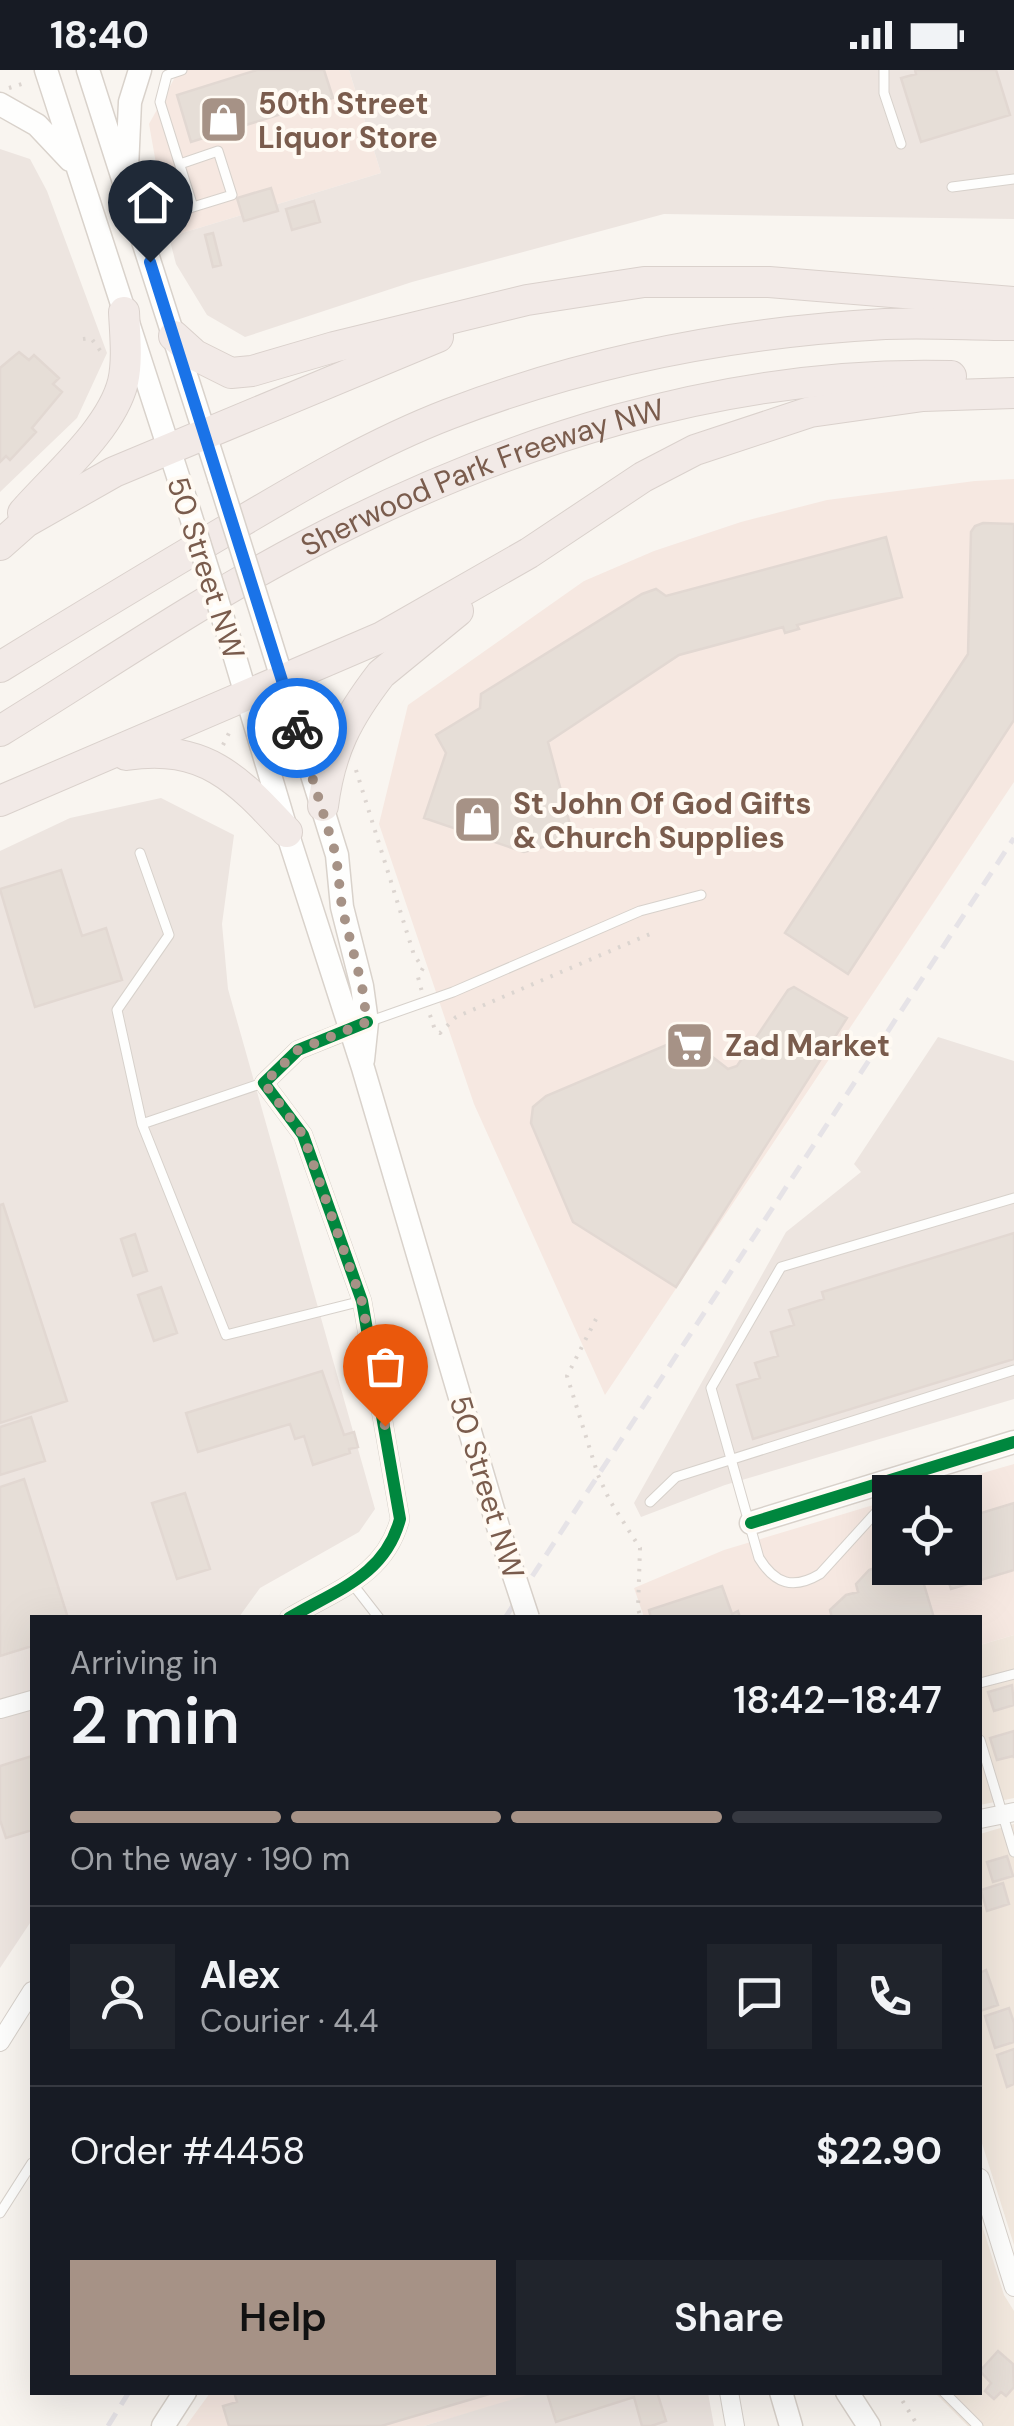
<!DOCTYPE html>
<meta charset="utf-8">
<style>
:root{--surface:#171b24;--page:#20242c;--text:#f1f3f6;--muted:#9ea1a6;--line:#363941;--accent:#a69286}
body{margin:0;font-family:"DM Sans",sans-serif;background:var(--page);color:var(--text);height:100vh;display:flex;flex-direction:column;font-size:38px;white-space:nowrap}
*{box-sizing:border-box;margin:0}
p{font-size:32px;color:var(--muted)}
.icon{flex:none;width:55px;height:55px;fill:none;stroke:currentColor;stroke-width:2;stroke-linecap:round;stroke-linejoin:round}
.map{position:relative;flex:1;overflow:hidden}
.sheet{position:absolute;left:30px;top:1545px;width:952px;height:780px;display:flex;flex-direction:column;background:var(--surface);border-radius:0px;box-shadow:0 10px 40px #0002}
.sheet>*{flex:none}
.buttons{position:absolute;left:872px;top:1405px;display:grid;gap:20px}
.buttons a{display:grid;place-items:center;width:110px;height:110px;border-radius:0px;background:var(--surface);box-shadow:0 10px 40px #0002;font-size:50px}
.pin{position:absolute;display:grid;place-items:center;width:85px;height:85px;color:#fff;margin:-102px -42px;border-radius:50% 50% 50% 0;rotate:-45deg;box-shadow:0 0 10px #0007}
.pin .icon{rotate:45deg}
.courier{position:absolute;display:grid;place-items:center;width:100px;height:100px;margin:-50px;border:8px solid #1a73e8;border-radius:50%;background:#fff;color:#222;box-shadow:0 2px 12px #0007}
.head em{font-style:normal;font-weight:600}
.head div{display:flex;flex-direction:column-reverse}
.head{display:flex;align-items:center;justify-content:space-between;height:170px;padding:0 40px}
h1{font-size:65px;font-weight:600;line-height:75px}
.bar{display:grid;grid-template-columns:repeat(4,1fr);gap:15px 10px;align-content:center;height:120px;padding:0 40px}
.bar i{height:12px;border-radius:8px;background:var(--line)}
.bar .active{background:var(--accent)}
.bar p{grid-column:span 4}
.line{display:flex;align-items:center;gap:25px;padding:0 40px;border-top:2px solid var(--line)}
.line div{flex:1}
.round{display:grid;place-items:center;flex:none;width:105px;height:105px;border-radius:0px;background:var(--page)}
.primary-button{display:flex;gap:20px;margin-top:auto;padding:20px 40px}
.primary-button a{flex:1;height:115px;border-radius:0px;background:var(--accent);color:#111;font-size:40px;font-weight:600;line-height:115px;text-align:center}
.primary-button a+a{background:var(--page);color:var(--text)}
.status{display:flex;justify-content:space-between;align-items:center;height:70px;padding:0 50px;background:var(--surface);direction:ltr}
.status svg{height:28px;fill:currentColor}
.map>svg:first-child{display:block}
.residential{fill:#f2e8de}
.commercial{fill:#f6e8e1}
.industrial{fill:#ede5e0}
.building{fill:#e6ded7;stroke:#e2d8d2;stroke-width:2.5}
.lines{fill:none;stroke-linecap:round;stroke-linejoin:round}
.lane-casing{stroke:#d7d1cb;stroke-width:11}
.street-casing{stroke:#d7d1cb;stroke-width:20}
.secondary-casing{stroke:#d9d2cb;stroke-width:25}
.highway-casing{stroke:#dad1cc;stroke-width:32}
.path{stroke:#dcd5d0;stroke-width:4;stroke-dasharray:2.5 8;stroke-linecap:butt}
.lane{stroke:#fefefd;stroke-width:9}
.street{stroke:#fefefd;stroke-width:18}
.secondary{stroke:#fefefd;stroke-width:22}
.highway{stroke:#f2eae7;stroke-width:30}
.rail{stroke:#e6e3e7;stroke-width:5;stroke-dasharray:15 10;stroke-linecap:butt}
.secondary-bridge-casing{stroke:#d9d2cb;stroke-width:25;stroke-linecap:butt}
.secondary-bridge{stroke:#fefefd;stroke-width:22}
.cycleway-casing{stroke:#fffaf3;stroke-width:19}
.cycleway{stroke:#00873e;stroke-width:12}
.done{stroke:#a69286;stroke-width:10;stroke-dasharray:0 18}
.route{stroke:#1a73e8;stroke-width:12}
.labels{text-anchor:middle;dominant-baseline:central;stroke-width:8;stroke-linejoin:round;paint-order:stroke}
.poi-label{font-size:30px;font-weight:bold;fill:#7a5c4d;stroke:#fffaf3;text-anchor:start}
.street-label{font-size:30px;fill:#7a5c4d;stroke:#fffaf3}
</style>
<div class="status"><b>18:40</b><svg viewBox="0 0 49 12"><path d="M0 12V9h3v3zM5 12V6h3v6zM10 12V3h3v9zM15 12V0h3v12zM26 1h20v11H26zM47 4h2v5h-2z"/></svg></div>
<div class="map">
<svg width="1014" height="2356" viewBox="0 0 1014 2356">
<rect width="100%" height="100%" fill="#f9f5f0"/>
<path class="residential" d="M1014 1565V1728L980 1735V1575Z
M1014 1754V2175L980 2067V1764Z
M980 2149 1004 2225 1014 2241V2356H968L935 2323 980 2322Z"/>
<path class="commercial" d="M179 0H349L381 103 169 167 149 54Z
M1014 409V712L605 1325 474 1034 379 754 408 635 584 511 654 481 741 452 827 430 975 411Z
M1014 1394V1565L980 1575V1548L644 1547 634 1518 724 1480 890 1430V1498H965V1422H917Z
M210 2323H537L424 2356H186Z"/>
<path class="industrial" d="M349 0H1014V149L664 144 412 212 245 267 207 245 176 194 169 167 381 103Z
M0 79 30 89 47 121 107 283 77 348 0 422Z
M161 728 234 765 222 854 228 919 375 1439 359 1462 260 1518 239 1547 32 1548V1850L0 1898V781L70 748Z
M938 967 1014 991V1329L725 1415 641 1447 634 1433 786 1162 861 1102 854 1094Z
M537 2322 708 2323 714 2356H424Z"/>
<path class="building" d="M257 0H324L333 28 191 72 177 25Z
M915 0H996L1010 45 921 72 901 8 916 4Z
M271 118 278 141 244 151 237 128Z
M314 131 320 152 292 160 286 139Z
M213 163 221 195 213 197 205 165Z
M19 282 29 290 34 285 59 308 53 314 62 322 32 358 36 362 10 390 6 386 0 392V298Z
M983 453 1014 454V650L848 904 785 863 968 584 971 462 975 456Z
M886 467 902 527 797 555 799 559 785 563 783 557 679 585 548 672 572 762 567 771 524 782 424 748 446 683 436 665 480 638 481 624 642 524 656 519 666 526Z
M61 800 82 866 106 858 122 910 35 937 0 819Z
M794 917 847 948 676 1217 573 1152 531 1053 533 1037 546 1026 678 970 697 975 728 999 737 996 788 920Z
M3 1134 67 1331 0 1353V1135Z
M1014 1163V1289L753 1369 737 1315 760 1308 755 1293 778 1286 771 1262 794 1255 789 1240 824 1229 822 1222Z
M135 1164 147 1201 133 1206 121 1169Z
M161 1217 177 1263 154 1271 138 1225Z
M322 1301 344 1365 354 1362 358 1377 349 1379 350 1383 313 1395 304 1366 295 1369 290 1354 198 1382 186 1343Z
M31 1347 45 1391 0 1405V1357Z
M24 1409 68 1548H32V1576L0 1586V1417Z
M185 1423 210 1499 177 1509 152 1433Z
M1014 1433V1500L951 1519 944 1498H965V1448Z
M890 1477V1498H919L934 1548H832L830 1540 846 1525 858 1522 856 1514 869 1500 883 1495 880 1488Z
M722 1516 732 1544 738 1541 740 1548H651L649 1540Z
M1012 1615 1014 1635 994 1641 988 1622Z
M1014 1661V1688L1013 1686 997 1690 990 1668Z
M32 1686V1760L6 1768 0 1750V1696Z
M1007 1786 1013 1806 993 1812 987 1792Z
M1003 1813 1009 1834 987 1841 981 1820Z
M986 1900 998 1935 980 1941V1903Z
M1009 1938 1014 1953V1972L995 1978 985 1946Z
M1014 1979V2014L1007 2017 997 1985Z
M998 2281 1013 2294 1014 2317 1006 2326 1001 2322 994 2329 985 2321 991 2313 980 2301Z
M234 2322H496L381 2356H229L223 2336 237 2332Z
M657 2322 666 2351 651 2356H642L634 2327 556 2352 547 2323Z"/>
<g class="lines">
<defs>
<path id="lane" d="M884 0V23L901 74
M180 94 218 81 232 125 193 137
M952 117 1014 109
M138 154 193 137 160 32 167 5 182 0
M140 783 169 865 117 940 142 1054 226 1265 362 1231
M368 952 453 922 640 841 701 825
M142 1054 263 1013
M890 1427 820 1504C793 1520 775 1514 759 1488L711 1318 781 1197 1014 1128
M650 1432 676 1407 1014 1300
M351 1512 379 1548
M980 1613 1014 1604
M980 1670 1014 1782
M0 2143 32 2093
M944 2322 978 2356"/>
<path id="street" d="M289 1548C336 1520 385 1506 400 1449L362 1231 303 1065 264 1013 298 980 363 954
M0 1639 32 1630
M980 1749 1014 1742
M0 1972 32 1921
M980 2108 1014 2217
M729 2322 735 2356"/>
<path id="secondary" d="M46 0 185 428
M88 0 219 408
M0 34 37 55 70 90
M127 98 130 32 140 0
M266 557 337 785 342 837 362 916 367 952 363 990
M231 574 287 762 363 998 499 1460
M751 1453 1014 1372
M781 2322 791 2356
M847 2322 869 2356
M163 2356 185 2322"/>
<g id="highway">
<path d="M174 266 195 285 231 303 252 301 334 277 527 230 644 212H769L1014 232"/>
<path d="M23 443C54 407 111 360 123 312 128 290 125 264 124 242"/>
<path d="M0 475 26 452 114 402 438 267"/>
<path d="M0 597C75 551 151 505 227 460 298 418 371 374 449 344 587 291 737 262 885 254 928 252 971 255 1014 255"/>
<path id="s1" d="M0 661C101 599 200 531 305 476 503 372 725 300 951 306"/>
<path d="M126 685C204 673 238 709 287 762"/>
<path d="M0 731 382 567 529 483 643 407 695 380 810 342 923 326 1014 323"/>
<path d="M323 736C330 681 347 648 381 604L458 541"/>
</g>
</defs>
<use href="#lane" class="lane-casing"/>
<use href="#street" class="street-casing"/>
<use href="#secondary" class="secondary-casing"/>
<use href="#highway" class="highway-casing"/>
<path class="path" d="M9 18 28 12
M83 269 91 268 102 283
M309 625 326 644
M223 675 232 657
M356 700 414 885 423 898 418 907 422 922
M430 945 435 960 440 963 456 947 650 864
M596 1249 567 1306 598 1405 610 1431 640 1478 638 1539 641 1548
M897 2322 918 2356"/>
<use href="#lane" class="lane"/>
<use href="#street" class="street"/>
<use href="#secondary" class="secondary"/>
<use href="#highway" class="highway"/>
<path class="rail" d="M505 1548 1014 768
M108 2356 129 2322"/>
<defs>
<path id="secondary-bridge" d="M219 408 266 557
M185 428 231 574
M499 1460 528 1548"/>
</defs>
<use href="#secondary-bridge" class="secondary-bridge-casing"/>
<use href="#secondary-bridge" class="secondary-bridge"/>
<defs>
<path id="cycleway" d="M751 1453 1014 1372
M289 1548C336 1520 385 1506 400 1449L362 1231 303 1065 264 1013 298 980 367 952"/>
</defs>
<use href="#cycleway" class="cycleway-casing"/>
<use href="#cycleway" class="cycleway"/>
</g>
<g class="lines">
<path class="done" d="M297 658 336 785 342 838 362 916 367 952 298 980 264 1013 303 1065 362 1232 385 1356"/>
<path class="route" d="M150 192 297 658"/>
</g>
<defs>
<symbol id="shop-square" viewBox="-11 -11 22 22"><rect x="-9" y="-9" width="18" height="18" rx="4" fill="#a69286" stroke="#fffaf3"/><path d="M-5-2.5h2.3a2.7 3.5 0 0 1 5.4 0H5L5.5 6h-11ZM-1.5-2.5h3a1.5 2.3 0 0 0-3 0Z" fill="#fff"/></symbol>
<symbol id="supermarket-square" viewBox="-11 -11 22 22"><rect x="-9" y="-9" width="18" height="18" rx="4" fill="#a69286" stroke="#fffaf3"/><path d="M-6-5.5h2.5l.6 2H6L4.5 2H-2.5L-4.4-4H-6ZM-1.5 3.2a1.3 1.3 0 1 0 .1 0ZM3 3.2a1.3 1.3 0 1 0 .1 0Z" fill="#fff"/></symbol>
</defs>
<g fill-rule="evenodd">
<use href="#shop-square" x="196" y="22" width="55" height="55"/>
<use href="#shop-square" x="450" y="722" width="55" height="55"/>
<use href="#supermarket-square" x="662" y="948" width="55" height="55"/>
</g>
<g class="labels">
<g class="poi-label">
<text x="258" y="33">50th Street<tspan x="258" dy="34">Liquor Store</tspan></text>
<text x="513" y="733">St John Of God Gifts<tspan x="513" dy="34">&amp; Church Supplies</tspan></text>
<text x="725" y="975">Zad Market</text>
</g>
<g class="street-label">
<text stroke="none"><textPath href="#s1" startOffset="548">Sherwood Park Freeway NW</textPath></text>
<text transform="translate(206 498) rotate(72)">50 Street NW</text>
<text transform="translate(487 1417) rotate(73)">50 Street NW</text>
</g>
</g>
</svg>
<div class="buttons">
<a><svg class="icon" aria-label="locate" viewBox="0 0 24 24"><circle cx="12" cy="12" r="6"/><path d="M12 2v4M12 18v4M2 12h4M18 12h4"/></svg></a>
</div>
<div class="pin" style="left:385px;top:1356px;background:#ea580c"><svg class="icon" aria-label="bag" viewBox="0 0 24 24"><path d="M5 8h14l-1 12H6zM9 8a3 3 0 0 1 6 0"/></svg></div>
<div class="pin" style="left:150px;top:192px;background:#1f2937"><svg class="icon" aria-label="home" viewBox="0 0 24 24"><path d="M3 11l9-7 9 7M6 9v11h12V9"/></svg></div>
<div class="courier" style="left:297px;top:658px"><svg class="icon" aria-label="bike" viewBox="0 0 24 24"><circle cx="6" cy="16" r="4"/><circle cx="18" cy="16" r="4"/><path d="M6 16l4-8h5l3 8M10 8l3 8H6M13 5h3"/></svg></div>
<section class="sheet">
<div class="head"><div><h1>2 min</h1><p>Arriving in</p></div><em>18:42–18:47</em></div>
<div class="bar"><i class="active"></i><i class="active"></i><i class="active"></i><i></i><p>On the way · 190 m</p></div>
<div class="line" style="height:180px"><a class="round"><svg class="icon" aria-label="person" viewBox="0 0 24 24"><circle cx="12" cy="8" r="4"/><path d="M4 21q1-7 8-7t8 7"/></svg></a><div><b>Alex</b><p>Courier · 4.4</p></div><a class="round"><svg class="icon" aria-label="chat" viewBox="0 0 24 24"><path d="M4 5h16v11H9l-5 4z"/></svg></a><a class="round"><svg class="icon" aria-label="phone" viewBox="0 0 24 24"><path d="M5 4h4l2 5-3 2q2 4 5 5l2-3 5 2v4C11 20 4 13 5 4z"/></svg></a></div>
<div class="line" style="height:130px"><div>Order #4458</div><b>$22.90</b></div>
<div class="primary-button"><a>Help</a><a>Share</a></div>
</section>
</div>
